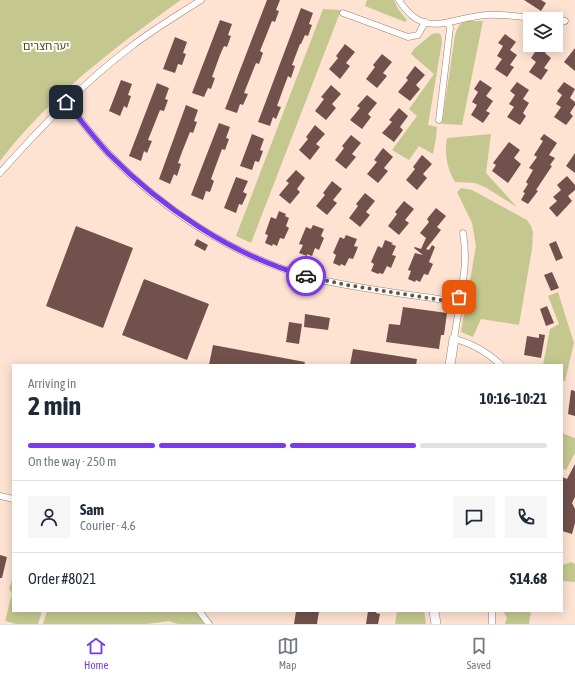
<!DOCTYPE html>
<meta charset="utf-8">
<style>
:root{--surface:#fff;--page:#f6f6f7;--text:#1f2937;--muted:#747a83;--line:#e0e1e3;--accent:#7c3aed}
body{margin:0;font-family:"Asap Condensed","Noto Sans Hebrew",sans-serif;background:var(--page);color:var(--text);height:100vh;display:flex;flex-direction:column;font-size:15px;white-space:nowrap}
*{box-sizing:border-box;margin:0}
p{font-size:13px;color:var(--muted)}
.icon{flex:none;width:22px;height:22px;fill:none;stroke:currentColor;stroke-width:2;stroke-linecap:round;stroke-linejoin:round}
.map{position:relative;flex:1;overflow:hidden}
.drawer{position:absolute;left:12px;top:364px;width:551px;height:248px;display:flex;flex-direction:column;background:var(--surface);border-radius:0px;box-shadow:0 2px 10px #0003}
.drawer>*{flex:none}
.tools{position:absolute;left:523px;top:12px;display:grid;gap:8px}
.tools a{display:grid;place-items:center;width:40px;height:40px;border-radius:0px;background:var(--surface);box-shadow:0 2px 10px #0003;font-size:20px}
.pin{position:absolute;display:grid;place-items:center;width:34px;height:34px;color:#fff;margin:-17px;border-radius:8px;box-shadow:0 2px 6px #0006}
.courier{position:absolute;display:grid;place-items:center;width:40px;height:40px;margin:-20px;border:3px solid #7c3aed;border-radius:50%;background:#fff;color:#222;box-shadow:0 1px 5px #0007}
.summary em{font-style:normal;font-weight:700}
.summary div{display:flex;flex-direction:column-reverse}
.summary{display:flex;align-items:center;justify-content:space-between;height:68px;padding:0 16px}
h1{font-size:26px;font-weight:700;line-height:30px}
.bar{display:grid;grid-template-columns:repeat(4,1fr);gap:6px 4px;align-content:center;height:48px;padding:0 16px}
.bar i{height:5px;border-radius:3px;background:var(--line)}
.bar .active{background:var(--accent)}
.bar p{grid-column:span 4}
.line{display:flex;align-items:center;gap:10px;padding:0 16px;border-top:1px solid var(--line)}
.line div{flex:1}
.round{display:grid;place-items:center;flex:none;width:42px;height:42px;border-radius:0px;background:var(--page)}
.menu{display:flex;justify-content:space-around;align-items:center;height:56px;border-top:1px solid var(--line);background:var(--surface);font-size:11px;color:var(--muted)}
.menu a{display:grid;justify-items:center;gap:2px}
.menu .active{color:var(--accent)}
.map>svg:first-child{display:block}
.green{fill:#c4c88f}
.building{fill:#72514c}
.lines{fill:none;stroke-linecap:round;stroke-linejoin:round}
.street-casing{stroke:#9c7f6c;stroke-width:7}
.secondary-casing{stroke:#9c7f6c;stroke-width:10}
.street{stroke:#fff;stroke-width:6}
.secondary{stroke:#fff;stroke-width:9}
.done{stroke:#65554c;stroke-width:4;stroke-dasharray:0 7.2}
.route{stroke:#7c3aed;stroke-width:5}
.labels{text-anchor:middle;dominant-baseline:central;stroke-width:4;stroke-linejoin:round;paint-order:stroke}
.park-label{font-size:11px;fill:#484a0a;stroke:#fff}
</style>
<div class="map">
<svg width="575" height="624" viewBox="0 0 575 624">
<rect width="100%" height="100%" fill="#fee3d3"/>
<path class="green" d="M0 0H181C115 47 50 96 0 161Z
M367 0H394L398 9 407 20 405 22 365 6Z
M323 9 341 10 251 243 236 236Z
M483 21 462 125 442 124 455 35C461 17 466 22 483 21Z
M438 33 441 35 442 42 428 125 437 127 436 138 433 154 419 146 409 160 392 150 417 116 409 109 434 74 411 54 414 49 432 34Z
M491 134 486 173 517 207 485 187 475 183 455 182C447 169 444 152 447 138Z
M461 188 472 190 527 220 531 226 533 232 532 249 519 325 481 319 473 337 461 332 476 246 472 223 457 192Z
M558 292 574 343 565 381H562V365H543L550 329 559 324 548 296Z
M562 430 564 434 575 438V453L566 470 562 468Z
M571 562 575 564V582L562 581V565Z
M13 577V611H42L38 624H16L5 621 12 594 9 589Z
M47 611H198L204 624H178L169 621 147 624H43Z
M397 611H424L426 623 425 624H395Z
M503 611H531L529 624H505L507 618Z"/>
<path class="building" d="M267 0H280L276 10 279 11 275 22 272 21 260 51 263 53 259 64 256 63 244 93 248 94 243 105 240 104 237 113 225 109Z
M524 0H541L546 3 541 11Z
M301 8 313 13 309 24 312 25 308 36 305 35 301 44H300L292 65 295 66 291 78 288 76 281 95 277 106 281 107 276 119 273 117 270 126 258 122Z
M220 20 232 24 228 35 231 36 227 47 224 46 220 55 212 77 215 78 211 89 208 88 204 97 192 93Z
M505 34 516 42 510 50 517 55 510 65 514 67 507 77 495 69 502 59 497 56 503 46 498 43Z
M175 37 187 42 183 53 186 54 182 65 178 64 175 73 163 69Z
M345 44 355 52 346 63 350 66 340 79 329 69 338 58 336 56Z
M531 45H550L545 53 551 58 544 68 548 70 541 80 529 72 536 62 531 58 537 49Z
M575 48V71L564 62Z
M382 54 392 62 383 73 387 76 377 88 366 79 375 67 373 65Z
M415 66 425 75 416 85 420 89 410 101 398 92 408 80 406 78Z
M121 80 132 84 128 95 131 96 127 108 124 106 120 116 109 111Z
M480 80 492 88 486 96 493 101 486 111 490 113 483 123 471 115 477 105 472 102 478 92 474 89Z
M517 82 529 90 523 99 529 103 523 113 526 116 520 125 507 117 514 107 509 104 515 95 510 91Z
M564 82 575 89 570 98 575 102V105L570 113 573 116 566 125 554 117 561 107 556 104 562 95 557 91Z
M157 83 169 88 165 99 168 100 164 111 160 110 148 140 152 141 147 153 144 151 141 161 129 156Z
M331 85 341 94 332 104 336 108 326 120 315 111 324 99 321 97Z
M367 95 377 103 368 114 371 117 362 129 350 120 360 108 357 106Z
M186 105 198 110 194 121 197 122 193 133 190 132 182 152 178 163 181 164 177 176 174 174 170 184 159 179Z
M399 108 408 116 400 127 403 130 394 142 382 133 392 122 389 120Z
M219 123 230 127 226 138 229 139 225 150 222 149 215 168 211 179 214 181 210 192 206 191 203 200 191 195Z
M315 125 325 134 316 144 320 147 310 160 299 150 308 139 306 137Z
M252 134 264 139 260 150 263 151 259 162 255 161 252 170 240 166Z
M544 134 557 143 549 155 555 158 550 165 552 166 536 190 538 191 528 204 521 200 525 193 523 192 528 184 526 182 533 170 529 168 537 157 534 155 543 141 540 139Z
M351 135 361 143 352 154 356 157 346 169 335 160 344 148 342 146Z
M509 142 520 150 514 158 521 164 508 183 492 171 496 165 493 163Z
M383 148 393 157 384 168 388 171 378 183 367 174 377 162 374 160Z
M575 153V173L566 166Z
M422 155 432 164 423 174 427 178 417 190 406 180 415 169 413 167Z
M296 170 305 178 297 189 300 192 290 204 279 195 289 183 286 181Z
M567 176 575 185V190L568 196 572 201 557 217 549 208 557 201 553 197 561 190 557 185Z
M236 177 248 181 243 192 247 194 242 205 239 204 236 213 224 208Z
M332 181 342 189 333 200 337 203 327 215 316 206 325 195 323 193Z
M365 193 375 201 366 212 370 215 360 227 349 218 358 206 356 204Z
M404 201 414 209 405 220 409 223 399 235 388 226 397 214 395 212Z
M436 208 446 216 437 227 441 230 426 249 429 250 432 245 435 247 429 262 433 264 428 275 424 274 420 282 416 280 415 282 408 279 411 271 408 270 415 253 423 255 414 248 415 247 421 249 426 238 420 233 429 222 427 219Z
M279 211 286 214 285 216 289 218 286 226 289 228 284 239 280 238 277 246 273 244 272 246 265 243 268 235 265 234 271 217 276 219Z
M313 225 324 229 321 236 324 238 319 250 315 248 312 256 307 254V256L299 253 303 245 299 244 306 227 311 229Z
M76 226 133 248 103 328 46 306Z
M346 235 357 239 354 246 358 247 353 259 349 258 345 266 341 264 340 266 333 263 336 255 333 253 340 237 344 239Z
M197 239 208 245 205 251 194 245Z
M385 240 393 243 391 244 396 246 392 255 396 256 391 268 387 266 383 274 379 273 378 274 371 271 374 264 371 262 378 246 382 248Z
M556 241 563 258 556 261 549 244Z
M552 272 559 288 551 291 544 275Z
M144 279 209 304 187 360 122 335Z
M547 306 554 323 546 326 540 309Z
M403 307 447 313 444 335H441L439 349 386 342 389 324 400 325Z
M305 314 330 318 328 330 304 327Z
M289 322 302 324 299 344 286 342Z
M539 334 545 335 541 358 524 355 527 336 539 338Z
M213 345 305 362 304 365H209Z
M353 349 417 359 416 365H350Z
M571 390 575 391V416L568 414Z
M575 464V497L572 503 575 509V523L572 534 562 531V477L567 479Z
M0 555 7 557 2 578H0Z
M296 611H319L317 624H294Z
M368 611H376V613L380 614 378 624H366Z"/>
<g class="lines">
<defs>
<path id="street" d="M399 0C424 41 451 17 487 15 505 14 524 17 543 19
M343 13 408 37 418 35 425 22
M556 20 565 21
M66 102C80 119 94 138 109 154 166 213 245 264 326 281 354 287 382 291 410 295 424 297 439 298 452 302L456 305 458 314 454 339C472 343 487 352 501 365
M439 120 450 28 448 23
M0 173C41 127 83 83 132 46 154 29 178 15 201 0
M456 305C465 283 467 256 463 233
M0 496 13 499
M199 611 209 624
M492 611V624"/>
<path id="secondary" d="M450 365 454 339
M434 611 436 624"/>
</defs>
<use href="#street" class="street-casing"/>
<use href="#secondary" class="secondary-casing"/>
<use href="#street" class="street"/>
<use href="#secondary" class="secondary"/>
</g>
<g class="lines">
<path class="done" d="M306 276 347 285 447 301 456 305 459 297"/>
<path class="route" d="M66 102C80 119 94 138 109 154 161 207 233 256 306 276"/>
</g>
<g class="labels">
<g class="park-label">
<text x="46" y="46">יער חצרים</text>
</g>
</g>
</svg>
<div class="tools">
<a><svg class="icon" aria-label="layers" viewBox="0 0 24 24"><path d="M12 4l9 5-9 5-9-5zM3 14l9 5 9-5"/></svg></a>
</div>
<div class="pin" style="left:459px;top:297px;background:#ea580c"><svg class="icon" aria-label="bag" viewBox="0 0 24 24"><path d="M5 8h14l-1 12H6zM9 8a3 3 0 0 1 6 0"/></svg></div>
<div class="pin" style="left:66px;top:102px;background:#1f2937"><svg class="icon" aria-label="home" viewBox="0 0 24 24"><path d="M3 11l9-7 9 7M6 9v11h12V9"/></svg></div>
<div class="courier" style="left:306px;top:276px"><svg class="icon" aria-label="car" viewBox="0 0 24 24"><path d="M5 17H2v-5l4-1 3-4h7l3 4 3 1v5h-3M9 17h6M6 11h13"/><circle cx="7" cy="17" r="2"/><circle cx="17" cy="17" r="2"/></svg></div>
<section class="drawer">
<div class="summary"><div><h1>2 min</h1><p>Arriving in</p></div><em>10:16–10:21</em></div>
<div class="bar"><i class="active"></i><i class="active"></i><i class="active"></i><i></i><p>On the way · 250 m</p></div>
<div class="line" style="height:72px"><a class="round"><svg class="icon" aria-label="person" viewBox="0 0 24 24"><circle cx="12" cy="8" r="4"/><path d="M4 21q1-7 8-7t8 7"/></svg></a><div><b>Sam</b><p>Courier · 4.6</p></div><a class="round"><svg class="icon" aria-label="chat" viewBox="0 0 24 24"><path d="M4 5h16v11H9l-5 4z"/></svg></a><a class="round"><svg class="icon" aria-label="phone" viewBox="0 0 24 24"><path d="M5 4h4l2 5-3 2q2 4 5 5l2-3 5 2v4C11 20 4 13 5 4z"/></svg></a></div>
<div class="line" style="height:52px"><div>Order #8021</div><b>$14.68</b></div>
</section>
</div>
<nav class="menu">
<a class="active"><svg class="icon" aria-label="home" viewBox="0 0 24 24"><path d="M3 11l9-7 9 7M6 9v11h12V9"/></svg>Home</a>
<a><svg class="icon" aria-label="map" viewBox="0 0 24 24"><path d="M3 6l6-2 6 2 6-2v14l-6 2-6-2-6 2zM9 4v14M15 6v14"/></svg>Map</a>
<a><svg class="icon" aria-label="saved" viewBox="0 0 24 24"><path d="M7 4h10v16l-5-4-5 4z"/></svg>Saved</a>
</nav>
